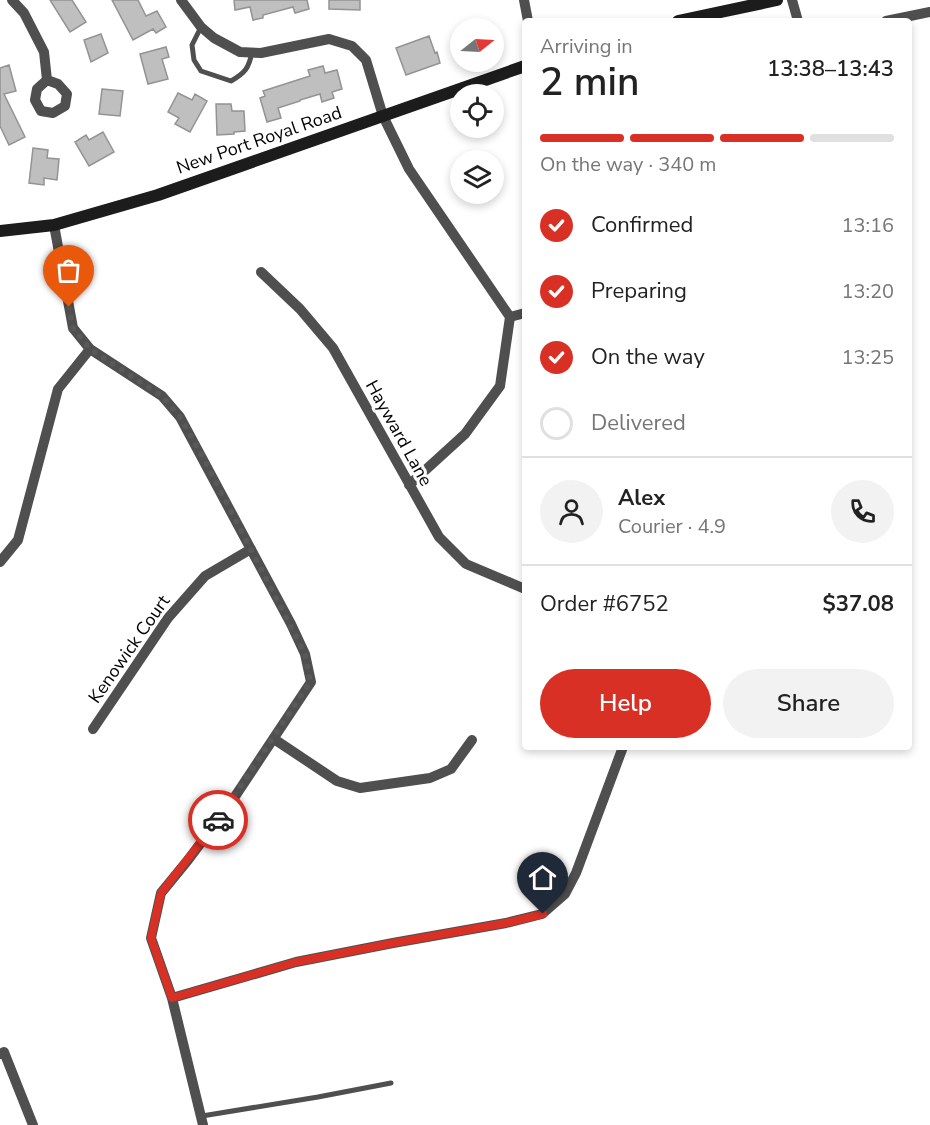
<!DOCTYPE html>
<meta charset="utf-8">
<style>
:root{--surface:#fff;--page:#f2f2f2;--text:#222;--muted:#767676;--line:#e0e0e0;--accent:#d93025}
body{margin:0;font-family:"Nunito Sans",sans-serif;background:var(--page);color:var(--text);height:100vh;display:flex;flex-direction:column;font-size:22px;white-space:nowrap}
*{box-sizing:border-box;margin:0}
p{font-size:20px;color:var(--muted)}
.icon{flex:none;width:33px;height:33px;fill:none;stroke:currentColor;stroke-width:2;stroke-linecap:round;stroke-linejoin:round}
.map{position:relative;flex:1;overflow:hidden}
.sheet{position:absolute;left:522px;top:18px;width:390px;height:732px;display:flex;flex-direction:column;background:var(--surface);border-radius:6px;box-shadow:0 3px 9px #0003}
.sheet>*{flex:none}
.needle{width:39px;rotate:72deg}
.fabs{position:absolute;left:450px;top:18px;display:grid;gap:12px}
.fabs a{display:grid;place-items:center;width:54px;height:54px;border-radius:50%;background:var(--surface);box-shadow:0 3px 9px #0003;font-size:30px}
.pin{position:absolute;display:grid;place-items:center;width:51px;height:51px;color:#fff;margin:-62px -26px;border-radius:50% 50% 50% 0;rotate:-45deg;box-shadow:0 0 6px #0007}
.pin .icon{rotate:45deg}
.courier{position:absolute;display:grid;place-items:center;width:60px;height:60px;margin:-30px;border:4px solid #d93025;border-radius:50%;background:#fff;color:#222;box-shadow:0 2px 8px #0007}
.headline em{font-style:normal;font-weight:600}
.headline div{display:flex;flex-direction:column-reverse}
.headline{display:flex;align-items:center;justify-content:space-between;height:102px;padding:0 18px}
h1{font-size:39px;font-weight:600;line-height:45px}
.bar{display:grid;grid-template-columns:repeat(4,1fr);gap:9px 6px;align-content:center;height:72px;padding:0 18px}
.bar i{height:8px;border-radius:4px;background:var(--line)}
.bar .current{background:var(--accent)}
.bar p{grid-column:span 4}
.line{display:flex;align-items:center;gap:15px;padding:0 18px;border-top:2px solid var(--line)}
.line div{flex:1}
.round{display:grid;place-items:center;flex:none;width:63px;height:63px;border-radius:32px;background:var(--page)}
ol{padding:0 18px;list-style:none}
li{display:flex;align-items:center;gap:18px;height:66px}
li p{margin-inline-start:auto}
li .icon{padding:6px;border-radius:50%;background:var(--accent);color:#fff;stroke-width:4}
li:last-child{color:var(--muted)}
li i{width:33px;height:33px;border:3px solid var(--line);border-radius:50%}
.cta{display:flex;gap:12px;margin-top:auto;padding:12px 18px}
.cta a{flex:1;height:69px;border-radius:36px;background:var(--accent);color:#fff;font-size:24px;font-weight:600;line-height:69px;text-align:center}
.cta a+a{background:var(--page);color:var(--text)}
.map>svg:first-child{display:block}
.building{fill:#bfbfbf;stroke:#939393;stroke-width:1.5}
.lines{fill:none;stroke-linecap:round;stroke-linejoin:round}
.lane{stroke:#4f4f4f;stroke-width:5}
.street{stroke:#4f4f4f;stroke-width:10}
.secondary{stroke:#1c1c1c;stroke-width:12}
.done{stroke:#595959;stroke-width:6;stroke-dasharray:0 10.8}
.route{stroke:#d93025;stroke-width:8}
.labels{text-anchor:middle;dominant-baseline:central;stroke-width:6;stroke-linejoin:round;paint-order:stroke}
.street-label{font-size:18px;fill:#000;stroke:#fff}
</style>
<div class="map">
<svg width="930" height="1125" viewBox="0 0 930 1125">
<rect width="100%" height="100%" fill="#fff"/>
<path class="building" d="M50 0H72L86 22 70 32Z
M112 0H138L146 16 157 11 166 27 156 33 153 29 133 40Z
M234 0H307L309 9 295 13 293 7 263 15V18L253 20 250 7 235 10Z
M329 0H360V10L329 9Z
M101 34 108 53 91 62 84 40Z
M429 36 435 53 437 52 440 63 406 75 396 48Z
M166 47 169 57 162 59 168 79 148 84 140 54Z
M9 65 16 91 4 94 25 137 9 145 0 126V68Z
M323 66 325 73 337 70 342 89 332 92 334 98 322 102 320 94 300 100V101L278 108 281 118 267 122 260 98 265 96 263 91 310 76 308 70Z
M102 89 123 91 120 116 99 114Z
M178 93 192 100 195 94 207 101 190 132 175 124 179 118 168 112Z
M216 104H231L232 111H244L245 131 234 132V134L217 135Z
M103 132 114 152 89 166 75 142 86 135 89 140Z
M33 148 48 150 47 158 59 159 57 180 44 178V185L29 183Z"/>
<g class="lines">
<path class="lane" d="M201 27 192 45 194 60 201 71 231 81C245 73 249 68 252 52
M202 1116 318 1097 391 1083"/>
<path class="street" d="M12 0 24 13 44 52 47 80
M181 0 201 27 214 38 240 52 261 53 329 39 352 46 366 60 383 116 409 169 510 317 500 386 465 434 409 485
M524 0 528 21
M792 0 798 21
M886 21 930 12
M47 80 58 84 67 94 65 106 53 113 41 111 35 100 37 89Z
M54 225 73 328 90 349 162 396 180 417 291 624 305 654 311 682 230 804 188 860 161 893 151 938 172 998 203 1125
M261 272 300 309 333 348 439 537 466 564 525 589
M510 317 525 313
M0 562 18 540 58 389 90 349
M93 729 168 618 205 576 251 549
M274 739 337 781 360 788 430 778 451 769 472 740
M172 998 296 962 393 943 506 923 542 914 565 894 576 873 623 747
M0 1054 4 1052 33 1125"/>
<path class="secondary" d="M678 21 777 0
M0 231 54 225 158 195 525 66"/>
</g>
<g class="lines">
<path class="done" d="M69 307 73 328 90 349 162 396 180 417 206 463 305 654 310 682 218 820"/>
<path class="route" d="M218 820 161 893 151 938 172 998 296 962 393 943 506 923 543 914"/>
</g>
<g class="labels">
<g class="street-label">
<text transform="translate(259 140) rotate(-19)">New Port Royal Road</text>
<text transform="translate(399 433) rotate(61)">Hayward Lane</text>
<text transform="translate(129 649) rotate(-55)">Kenowick Court</text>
</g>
</g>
</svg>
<div class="fabs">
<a><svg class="needle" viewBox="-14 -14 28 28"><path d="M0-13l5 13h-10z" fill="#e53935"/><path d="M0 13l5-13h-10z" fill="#767676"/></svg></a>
<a><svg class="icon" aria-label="locate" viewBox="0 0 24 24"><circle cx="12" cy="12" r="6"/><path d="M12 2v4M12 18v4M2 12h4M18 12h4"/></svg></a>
<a><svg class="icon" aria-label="layers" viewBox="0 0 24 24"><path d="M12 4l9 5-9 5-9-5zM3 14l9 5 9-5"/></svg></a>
</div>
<div class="pin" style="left:69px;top:307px;background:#ea580c"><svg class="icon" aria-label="bag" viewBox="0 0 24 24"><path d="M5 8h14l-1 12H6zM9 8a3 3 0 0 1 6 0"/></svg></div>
<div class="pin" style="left:543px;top:914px;background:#1f2937"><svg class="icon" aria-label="home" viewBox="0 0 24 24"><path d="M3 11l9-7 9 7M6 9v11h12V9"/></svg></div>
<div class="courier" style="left:218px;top:820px"><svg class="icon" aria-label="car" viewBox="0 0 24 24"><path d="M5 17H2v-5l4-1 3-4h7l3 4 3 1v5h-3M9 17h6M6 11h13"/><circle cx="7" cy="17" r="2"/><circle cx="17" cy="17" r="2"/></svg></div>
<section class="sheet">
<div class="headline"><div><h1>2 min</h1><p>Arriving in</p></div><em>13:38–13:43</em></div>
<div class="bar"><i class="current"></i><i class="current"></i><i class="current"></i><i></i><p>On the way · 340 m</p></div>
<ol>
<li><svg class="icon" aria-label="check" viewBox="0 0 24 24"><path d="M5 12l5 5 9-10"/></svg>Confirmed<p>13:16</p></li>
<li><svg class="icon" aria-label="check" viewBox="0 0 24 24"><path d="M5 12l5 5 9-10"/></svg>Preparing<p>13:20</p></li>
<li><svg class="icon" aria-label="check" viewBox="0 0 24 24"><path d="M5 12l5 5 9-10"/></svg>On the way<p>13:25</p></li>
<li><i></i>Delivered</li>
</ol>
<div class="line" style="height:108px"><a class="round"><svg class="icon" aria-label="person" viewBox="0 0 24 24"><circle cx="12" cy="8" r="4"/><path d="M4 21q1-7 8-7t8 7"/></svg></a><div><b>Alex</b><p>Courier · 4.9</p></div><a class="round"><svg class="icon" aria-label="phone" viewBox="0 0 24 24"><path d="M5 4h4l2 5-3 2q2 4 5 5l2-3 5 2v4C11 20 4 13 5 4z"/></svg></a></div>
<div class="line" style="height:78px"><div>Order #6752</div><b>$37.08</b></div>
<div class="cta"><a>Help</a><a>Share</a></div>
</section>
</div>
